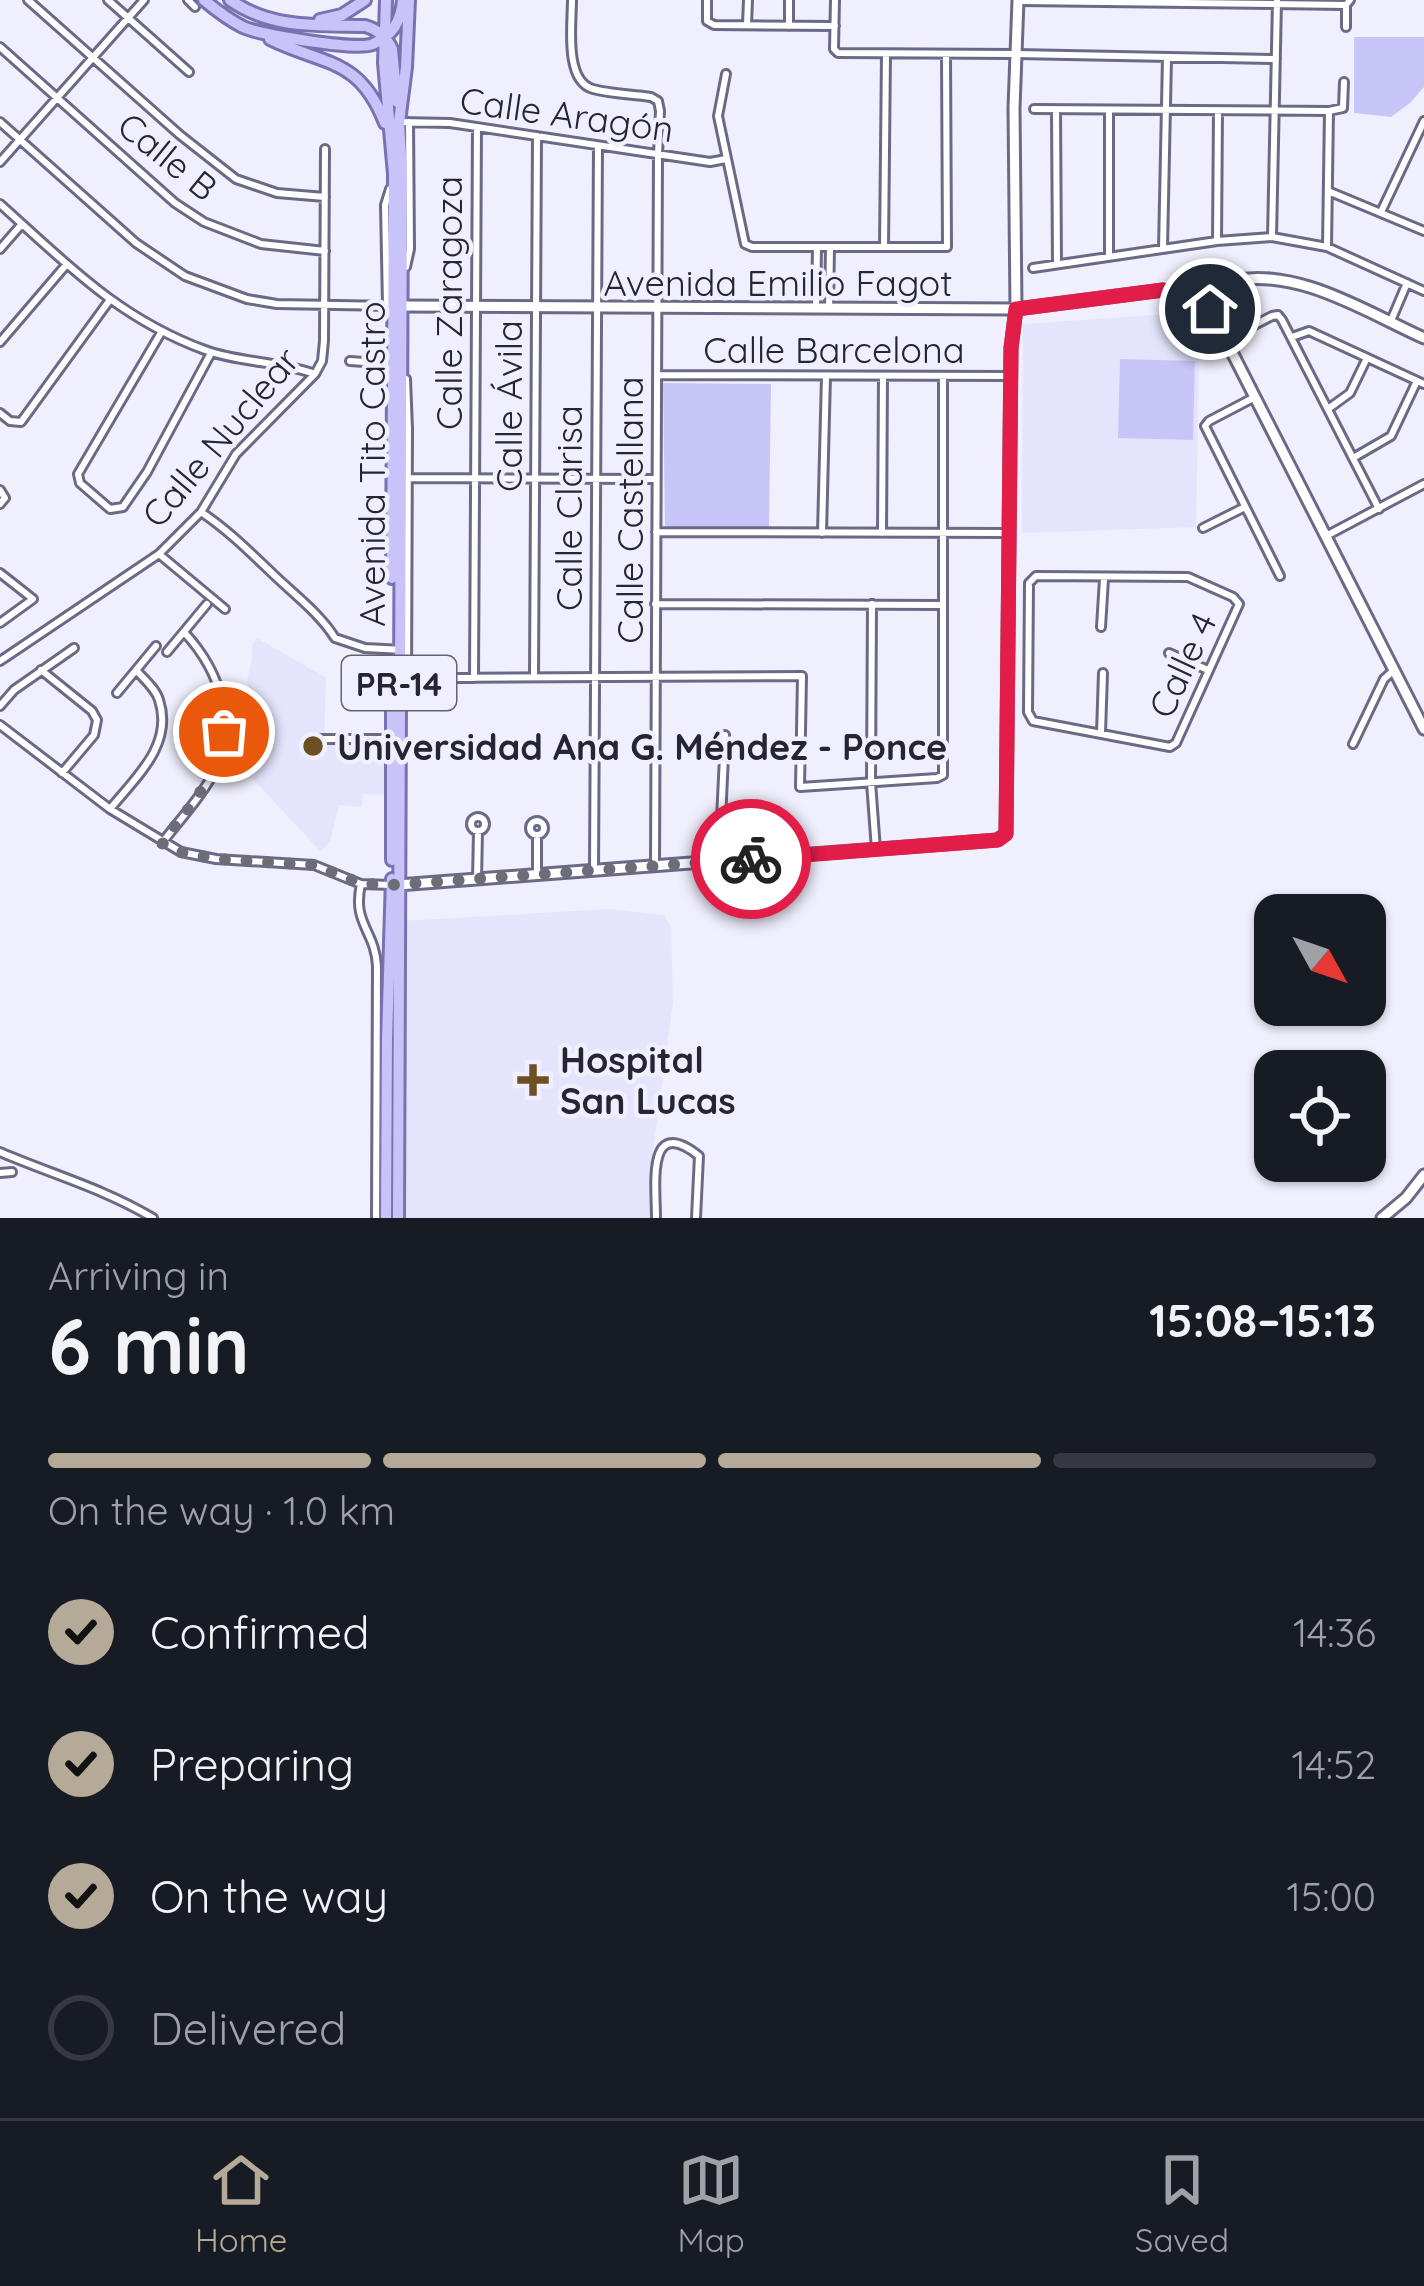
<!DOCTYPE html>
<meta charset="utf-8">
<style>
:root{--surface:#171b24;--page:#242831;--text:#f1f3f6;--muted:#9ea1a6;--line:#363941;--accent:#b5aa97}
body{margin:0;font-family:Quicksand,sans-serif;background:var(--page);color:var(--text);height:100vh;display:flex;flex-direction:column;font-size:45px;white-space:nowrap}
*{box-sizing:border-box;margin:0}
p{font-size:39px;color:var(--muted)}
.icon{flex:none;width:66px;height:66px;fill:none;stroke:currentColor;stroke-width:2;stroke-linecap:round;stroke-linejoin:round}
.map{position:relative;height:1218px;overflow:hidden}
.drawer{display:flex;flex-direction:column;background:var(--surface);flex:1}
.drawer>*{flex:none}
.needle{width:78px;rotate:130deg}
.tools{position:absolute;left:1254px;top:894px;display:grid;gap:24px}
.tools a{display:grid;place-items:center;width:132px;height:132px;border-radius:24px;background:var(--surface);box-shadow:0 3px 9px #0004;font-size:60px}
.pin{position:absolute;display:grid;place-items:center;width:102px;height:102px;color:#fff;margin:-51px;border:6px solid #fff;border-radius:50%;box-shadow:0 3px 12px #0007}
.courier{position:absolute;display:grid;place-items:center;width:120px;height:120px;margin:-60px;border:9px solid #e11d48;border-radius:50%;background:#fff;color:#222;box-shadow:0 3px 15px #0007}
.headline em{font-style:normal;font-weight:700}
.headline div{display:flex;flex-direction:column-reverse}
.headline{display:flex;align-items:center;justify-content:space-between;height:204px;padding:0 48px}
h1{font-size:78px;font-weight:700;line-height:90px}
.bar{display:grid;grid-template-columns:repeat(4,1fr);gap:18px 12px;align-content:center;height:144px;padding:0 48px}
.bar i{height:15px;border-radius:9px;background:var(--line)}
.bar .active{background:var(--accent)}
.bar p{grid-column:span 4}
ol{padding:0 48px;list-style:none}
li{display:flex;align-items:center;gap:36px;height:132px}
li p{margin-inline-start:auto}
li .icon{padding:12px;border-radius:50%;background:var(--accent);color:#111;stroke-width:4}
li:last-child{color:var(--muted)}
li i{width:66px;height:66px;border:6px solid var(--line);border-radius:50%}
.menu{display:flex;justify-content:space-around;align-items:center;height:168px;border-top:3px solid var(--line);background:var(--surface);font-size:33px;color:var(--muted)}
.menu a{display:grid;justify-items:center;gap:6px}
.menu .active{color:var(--accent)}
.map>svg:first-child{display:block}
.built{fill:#e4e4fc}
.green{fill:#c8c6f8}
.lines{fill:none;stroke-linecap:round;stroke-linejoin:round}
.street-casing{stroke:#6b6a86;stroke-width:12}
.secondary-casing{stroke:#6b6a86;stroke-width:15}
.primary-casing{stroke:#7872b0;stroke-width:16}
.street{stroke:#fff;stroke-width:6}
.secondary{stroke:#fff;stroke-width:9}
.primary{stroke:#c8c4f9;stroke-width:10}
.done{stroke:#6d6c78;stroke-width:12;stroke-dasharray:0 21.6}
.route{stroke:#e11d48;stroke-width:15}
.poi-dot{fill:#6c5023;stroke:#f0effd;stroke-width:4.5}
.labels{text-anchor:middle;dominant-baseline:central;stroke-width:9;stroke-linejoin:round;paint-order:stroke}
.shield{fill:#f0effd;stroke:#63626e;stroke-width:3}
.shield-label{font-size:33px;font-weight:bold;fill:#262531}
.street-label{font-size:36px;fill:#262531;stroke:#f0effd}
.poi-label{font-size:36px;font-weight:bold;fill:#262531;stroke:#f0effd;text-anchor:start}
</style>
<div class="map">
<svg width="1424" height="1218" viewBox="0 0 1424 1218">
<rect width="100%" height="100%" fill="#f0effd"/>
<path class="built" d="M1200 312 1196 527 1022 533 1023 324Z
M257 638 326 678 324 742 362 743 363 749H386L387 795 363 794 362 807 339 805 330 841 321 852 251 777 252 765 265 750 247 681 252 660V645Z
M609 909 664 915 671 927 673 1002 652 1158 651 1218H403L405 921Z"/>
<path class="green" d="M1354 37H1424V87L1410 103 1391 117 1354 113Z
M1120 359 1195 361 1193 440 1118 438Z
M663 383 771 384 769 527H665Z"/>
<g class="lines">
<defs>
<path id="street" d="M28 0 180 135 236 179 277 193 325 197
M108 0 189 72
M188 0 195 7
M572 0C572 24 564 81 593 89 611 94 632 94 651 97L658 101 660 111 658 155 655 867
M707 0V21L714 25 835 26
M835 0 834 49 838 53 1015 54 1276 59
M1020 1 1346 5 1350 0
M747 25 748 0
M789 26V0
M1346 27V7
M0 47 175 203 204 222 261 244 325 251
M726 74 718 116 745 244 752 247H947L946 55
M1034 109 1329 111 1343 108 1344 82
M1056 110 1057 264
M0 122 136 243 185 276 247 299 277 304 394 306
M399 122 450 123 710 162 726 159
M0 162 144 0
M1328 191 1424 231
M0 204C67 264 118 318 205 350 240 363 280 361 315 374
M1381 212 1424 121
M1272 237 1277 1
M1217 241 1218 111
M1327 246 1329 111
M884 247 886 54
M0 249 21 225
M1163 249 1167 57
M1109 256V110
M406 267 410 249 409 122
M1033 268 1217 241 1272 237 1327 247 1424 291
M387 306 385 205 390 189
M816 309 817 247
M829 309 830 247
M1390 323 1407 283
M162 331 78 474 80 483 110 509 123 507 147 472 211 353
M1239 333 1272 316 1278 315 1282 320 1379 509
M1292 337 1309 331 1424 384
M0 342 66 265
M350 361 393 364
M657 375 1011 376
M1255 397 1209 421 1205 426 1280 576
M1328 409 1350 393 1367 358
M0 413 10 421 21 422 109 301
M1353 458 1391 436 1417 381
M408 478 656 479
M0 490 5 498 0 504
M201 512C228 530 251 553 274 575 295 595 320 614 335 638L365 648 403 650
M1203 528 1245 507
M656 532 1009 533
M822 533 826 376
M882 533 883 377
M1326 536 1424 484
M159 554 225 609
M0 573 33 599 0 623
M1036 576 1188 577 1233 597 1239 604 1176 743 1170 747 1033 721 1028 712 1029 583Z
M655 604 942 605
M872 604 871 782 876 850
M1101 627 1104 579
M167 652 207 604
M1169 653 1208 670
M0 661 159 554 201 512 236 454 315 374 322 361 324 341 325 149
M41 670 92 711 97 720 94 735 62 773
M534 677 537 136
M438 678 802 676 800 787 937 778 943 775V377
M474 678 477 127
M117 693 156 646
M402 700 407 691V684L408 429 406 379
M0 706 14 690 74 648
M0 725 110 809 181 852 216 859 314 865 361 884 392 885
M1101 733 1103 673
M317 739H391
M1353 744 1384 679 1394 670
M110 809C135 778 174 745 159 700 156 689 144 679 136 670
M471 824a7 7 0 1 1 14 0a7 7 0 1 1-14 0Z
M530 828a7 7 0 1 1 14 0a7 7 0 1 1-14 0Z
M162 843C177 823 196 803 209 781 240 730 222 673 184 632
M719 862 725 735
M594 871 598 146
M537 876V838
M477 880 478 831
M361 884C352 924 375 930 377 966L376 1218
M0 1152C51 1174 105 1189 153 1218
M0 1173 12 1172
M656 1218C656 1185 646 1114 699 1156L696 1218"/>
<path id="secondary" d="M1196 297C1207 292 1220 283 1232 281 1298 267 1366 312 1424 338
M399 306 1016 309 1163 290 1196 297 1210 309 1424 729
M398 885 997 840 1006 834 1011 348 1016 309 1014 108 1018 0
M1382 1218 1406 1198 1424 1175"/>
<path id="primary" d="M204 0C216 10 229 20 243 27 261 35 357 51 373 44 393 35 401 21 403 0
M230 0C271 29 317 25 365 26 377 29 387 38 392 49L397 102
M386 0 384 63 394 174 392 578
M320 20 342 15 365 0
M270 39C325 66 359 57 385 123
M392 860V669
M386 1218 387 1039 392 879
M398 1218 402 174 399 122 406 67 409 0"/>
</defs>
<use href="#street" class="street-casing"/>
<use href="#secondary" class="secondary-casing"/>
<use href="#primary" class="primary-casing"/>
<use href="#street" class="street"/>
<use href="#secondary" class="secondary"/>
<use href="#primary" class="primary"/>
</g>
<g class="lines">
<path class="done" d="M224 732C214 783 192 803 162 843L181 852 216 859 314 865 362 884 392 885 751 859"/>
<path class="route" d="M751 859 998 840 1006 834 1011 348 1016 309 1163 290 1196 297 1210 309"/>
</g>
<g class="poi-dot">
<circle cx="313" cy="746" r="12"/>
<path d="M527 1062h12v12h12v12h-12v12h-12v-12h-12v-12h12z"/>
</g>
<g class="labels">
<rect class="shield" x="342" y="656" width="114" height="54" rx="9"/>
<g class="shield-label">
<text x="399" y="683">PR-14</text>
</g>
<g class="street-label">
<text transform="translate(567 114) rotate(8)">Calle Aragón</text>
<text transform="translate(168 156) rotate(39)">Calle B</text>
<text x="778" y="282">Avenida Emilio Fagot</text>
<text transform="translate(448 303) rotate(-90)">Calle Zaragoza</text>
<text x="834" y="349">Calle Barcelona</text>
<text transform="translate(508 406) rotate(-90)">Calle Ávila</text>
<text transform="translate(220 437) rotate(-50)">Calle Nuclear</text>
<text transform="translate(371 464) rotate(-90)">Avenida Tito Castro</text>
<text transform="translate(568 508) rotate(-90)">Calle Clarisa</text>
<text transform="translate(629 510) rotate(-90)">Calle Castellana</text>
<text transform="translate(1182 665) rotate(-65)">Calle 4</text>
</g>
<g class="poi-label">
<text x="337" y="746">Universidad Ana G. Méndez - Ponce</text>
<text x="560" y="1059">Hospital<tspan x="560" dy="41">San Lucas</tspan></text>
</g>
</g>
</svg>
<div class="tools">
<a><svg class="needle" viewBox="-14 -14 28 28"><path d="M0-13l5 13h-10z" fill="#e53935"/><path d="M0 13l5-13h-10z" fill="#9ea1a6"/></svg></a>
<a><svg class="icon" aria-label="locate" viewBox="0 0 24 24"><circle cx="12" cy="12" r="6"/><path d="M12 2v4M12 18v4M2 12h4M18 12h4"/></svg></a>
</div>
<div class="pin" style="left:224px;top:732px;background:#ea580c"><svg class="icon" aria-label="bag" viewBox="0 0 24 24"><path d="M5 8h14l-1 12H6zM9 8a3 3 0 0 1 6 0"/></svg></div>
<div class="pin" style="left:1210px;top:309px;background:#1f2937"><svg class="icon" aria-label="home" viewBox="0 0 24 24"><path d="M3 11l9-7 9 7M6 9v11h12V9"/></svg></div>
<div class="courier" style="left:751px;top:859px"><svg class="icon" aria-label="bike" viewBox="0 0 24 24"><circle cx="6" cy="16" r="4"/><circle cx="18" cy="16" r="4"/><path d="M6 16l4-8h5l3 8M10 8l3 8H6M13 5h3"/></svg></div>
</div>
<section class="drawer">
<div class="headline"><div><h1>6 min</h1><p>Arriving in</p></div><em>15:08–15:13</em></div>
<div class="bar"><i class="active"></i><i class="active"></i><i class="active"></i><i></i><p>On the way · 1.0 km</p></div>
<ol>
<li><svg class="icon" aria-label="check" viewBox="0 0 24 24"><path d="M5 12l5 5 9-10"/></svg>Confirmed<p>14:36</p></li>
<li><svg class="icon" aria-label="check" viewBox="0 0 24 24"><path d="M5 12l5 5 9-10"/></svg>Preparing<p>14:52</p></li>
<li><svg class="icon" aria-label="check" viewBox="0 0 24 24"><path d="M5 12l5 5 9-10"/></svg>On the way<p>15:00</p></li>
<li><i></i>Delivered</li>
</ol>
</section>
<nav class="menu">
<a class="active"><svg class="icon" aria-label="home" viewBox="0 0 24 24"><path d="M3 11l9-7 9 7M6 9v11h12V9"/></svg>Home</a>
<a><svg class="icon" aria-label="map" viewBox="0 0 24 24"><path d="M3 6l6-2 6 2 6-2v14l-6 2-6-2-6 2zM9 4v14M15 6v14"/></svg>Map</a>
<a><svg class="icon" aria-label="saved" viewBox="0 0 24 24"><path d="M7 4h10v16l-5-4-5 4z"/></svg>Saved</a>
</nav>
